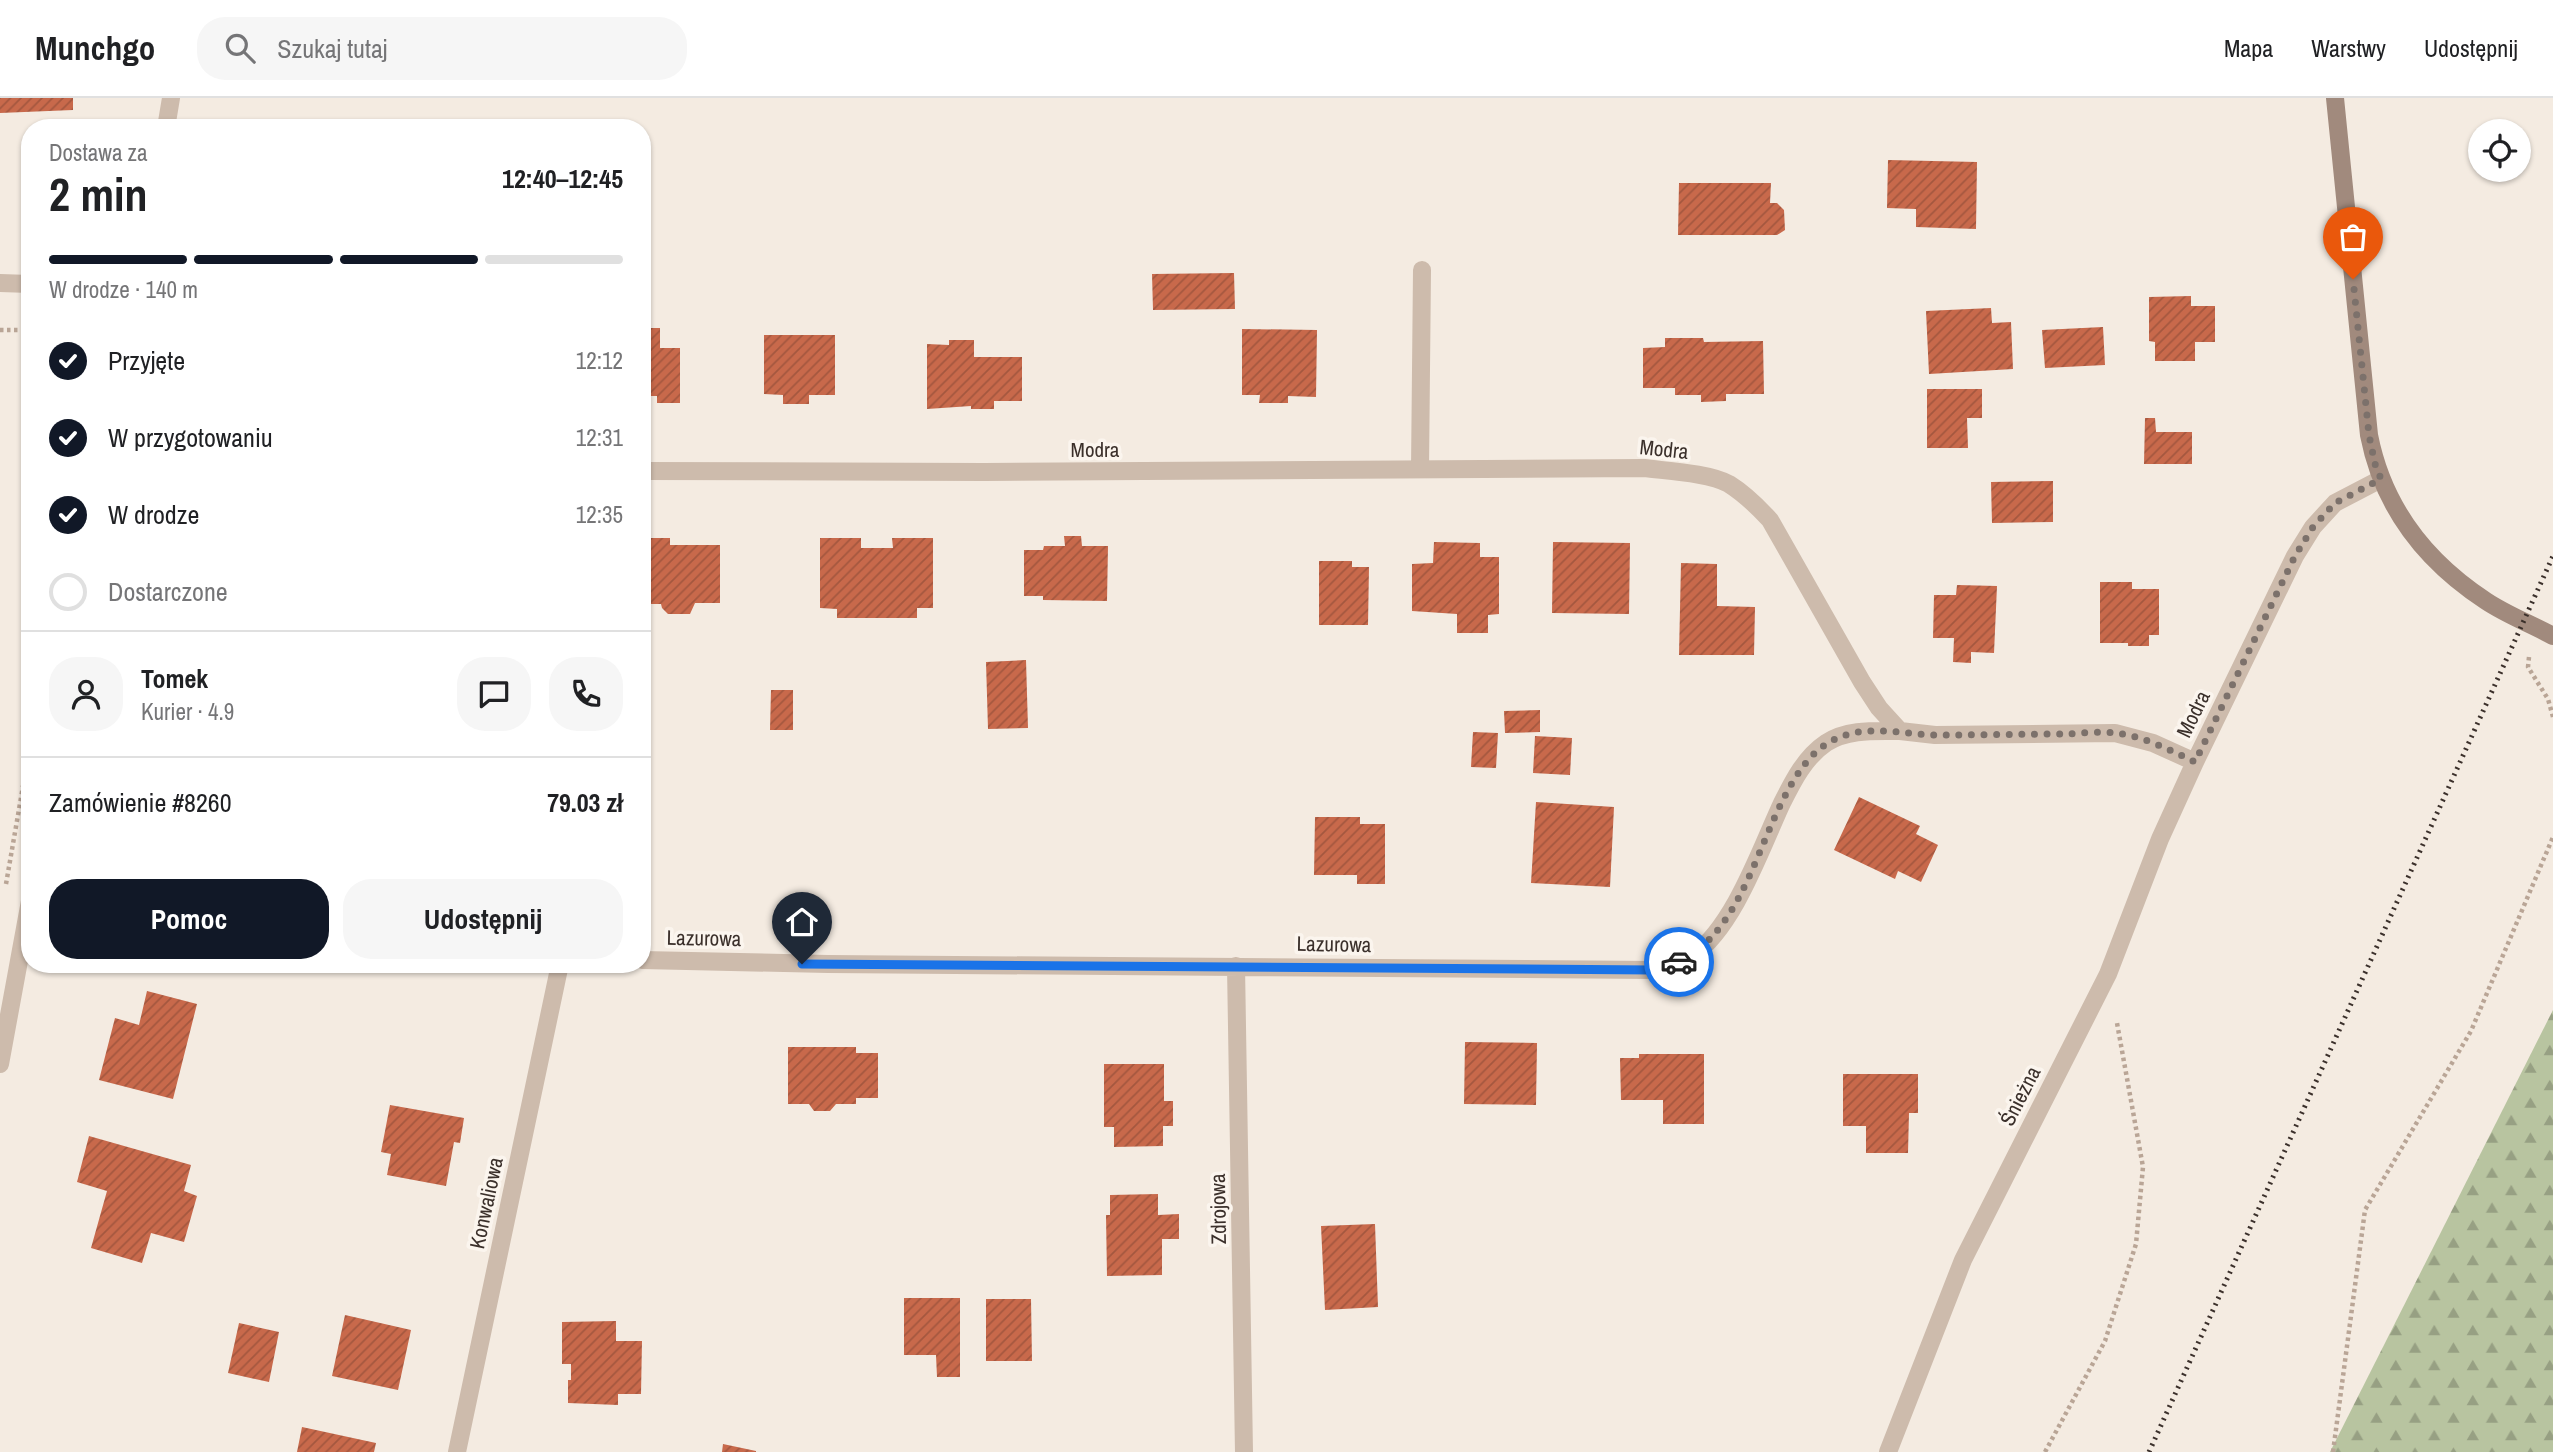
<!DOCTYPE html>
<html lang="pl">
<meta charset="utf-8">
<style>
:root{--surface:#fff;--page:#f6f6f6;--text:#202124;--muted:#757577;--line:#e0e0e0;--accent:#111827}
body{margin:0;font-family:"Archivo Narrow",sans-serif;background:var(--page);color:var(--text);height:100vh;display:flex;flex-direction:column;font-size:26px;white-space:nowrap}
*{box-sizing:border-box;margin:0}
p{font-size:23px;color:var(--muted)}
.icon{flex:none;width:38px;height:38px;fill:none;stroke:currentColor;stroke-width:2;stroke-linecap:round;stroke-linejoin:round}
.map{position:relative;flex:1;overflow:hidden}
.sheet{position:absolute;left:21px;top:21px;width:630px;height:854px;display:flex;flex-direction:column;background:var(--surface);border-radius:28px;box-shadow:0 2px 5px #0004}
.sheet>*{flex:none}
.fabs{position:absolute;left:2468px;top:21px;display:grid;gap:14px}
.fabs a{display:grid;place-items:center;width:63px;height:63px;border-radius:50%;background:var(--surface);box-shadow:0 2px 5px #0004;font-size:35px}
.pin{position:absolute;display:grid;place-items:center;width:60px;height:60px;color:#fff;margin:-72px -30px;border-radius:50% 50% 50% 0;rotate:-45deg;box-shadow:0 0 7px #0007}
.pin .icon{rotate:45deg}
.courier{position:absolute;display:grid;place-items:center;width:70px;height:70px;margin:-35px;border:5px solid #1a73e8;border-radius:50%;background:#fff;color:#222;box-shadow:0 2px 9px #0007}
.summary em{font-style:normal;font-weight:700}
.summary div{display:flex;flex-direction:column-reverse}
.summary{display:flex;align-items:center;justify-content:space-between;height:119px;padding:0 28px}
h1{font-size:46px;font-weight:700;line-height:52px}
.bar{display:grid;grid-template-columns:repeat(4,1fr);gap:10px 7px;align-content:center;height:84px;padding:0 28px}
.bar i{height:9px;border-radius:5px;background:var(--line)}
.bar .active{background:var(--accent)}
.bar p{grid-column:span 4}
.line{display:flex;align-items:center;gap:18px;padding:0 28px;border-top:2px solid var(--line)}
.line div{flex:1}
.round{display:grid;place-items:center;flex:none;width:74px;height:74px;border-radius:28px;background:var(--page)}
ol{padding:0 28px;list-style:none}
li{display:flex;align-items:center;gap:21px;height:77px}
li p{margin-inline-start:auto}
li .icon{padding:7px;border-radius:50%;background:var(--accent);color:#fff;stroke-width:4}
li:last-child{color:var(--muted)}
li i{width:38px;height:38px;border:4px solid var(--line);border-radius:50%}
.primary-button{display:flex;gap:14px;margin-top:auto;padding:14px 28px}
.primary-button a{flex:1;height:80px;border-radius:28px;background:var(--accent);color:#fff;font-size:28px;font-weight:700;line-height:80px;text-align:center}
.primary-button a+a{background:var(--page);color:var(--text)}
header{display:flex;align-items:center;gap:42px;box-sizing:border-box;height:98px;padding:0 35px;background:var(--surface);border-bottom:2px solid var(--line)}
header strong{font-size:33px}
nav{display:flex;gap:38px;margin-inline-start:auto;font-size:24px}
.search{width:490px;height:63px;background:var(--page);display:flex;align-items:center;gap:18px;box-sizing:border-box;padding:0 24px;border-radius:28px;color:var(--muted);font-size:26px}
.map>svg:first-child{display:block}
.forest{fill:url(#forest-firs)}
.building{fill:url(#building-hatch)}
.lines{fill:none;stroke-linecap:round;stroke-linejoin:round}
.path{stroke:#b9a596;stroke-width:4.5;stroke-dasharray:3.5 3.5;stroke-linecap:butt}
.street{stroke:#cdbbac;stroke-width:18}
.secondary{stroke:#a18a7d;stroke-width:18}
.rail{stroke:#3b302b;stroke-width:5;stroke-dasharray:2 5;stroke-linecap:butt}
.done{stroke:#7c716b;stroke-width:7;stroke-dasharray:0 12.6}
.route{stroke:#1a73e8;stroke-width:9}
.labels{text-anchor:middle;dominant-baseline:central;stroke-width:7;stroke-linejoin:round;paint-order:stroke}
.street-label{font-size:21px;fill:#3b302b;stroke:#fbf5ee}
</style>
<header>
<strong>Munchgo</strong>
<div class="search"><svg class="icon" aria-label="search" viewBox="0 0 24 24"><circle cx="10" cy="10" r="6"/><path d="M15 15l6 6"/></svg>Szukaj tutaj</div>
<nav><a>Mapa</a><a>Warstwy</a><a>Udostępnij</a></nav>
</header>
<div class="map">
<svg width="2553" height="1354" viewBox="0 0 2553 1354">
<defs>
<pattern id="forest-firs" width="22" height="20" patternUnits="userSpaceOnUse" patternTransform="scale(1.75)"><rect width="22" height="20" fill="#b8c4a0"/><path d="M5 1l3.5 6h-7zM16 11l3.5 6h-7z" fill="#97a083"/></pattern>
<pattern id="building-hatch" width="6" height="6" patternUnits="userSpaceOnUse" patternTransform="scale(1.75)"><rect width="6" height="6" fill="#c8694b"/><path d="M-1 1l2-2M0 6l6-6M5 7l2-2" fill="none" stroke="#a4573f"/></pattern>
</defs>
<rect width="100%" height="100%" fill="#f4ebe1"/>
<path class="forest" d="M2553 912V1354H2330Z"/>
<path class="building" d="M0 0H73V12L0 15Z
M1888 62 1977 64 1976 131 1916 129V111L1887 110Z
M1679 85H1771L1770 105H1777L1784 112 1785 132 1777 137H1678Z
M1234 175 1235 211 1153 212 1152 176Z
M2191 198V208H2215V244H2195V263H2155V244L2149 243V199Z
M1991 210 1992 225 2011 224 2013 271 1929 276 1926 213Z
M2103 229 2105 267 2045 270 2042 232Z
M642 230H660V250H680V305H657V298H642Z
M1242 231 1317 232 1316 299 1288 298V305H1259L1260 297H1242Z
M764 237H835V297H809V306H783V297L764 296Z
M1665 240H1703L1704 244 1763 243 1764 296H1726V303L1701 304V297H1675V290H1643V250L1665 249Z
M949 242H974V259H1022V303H994V311H971V308L927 311V246L949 247Z
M1927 291H1982V320H1967L1968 350H1927Z
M2145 320H2155L2156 334H2192V366H2144Z
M2053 383V424L1992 425 1991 384Z
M1064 438H1081L1082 448H1108L1107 503 1043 502V498H1024V452H1043L1044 448H1065Z
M642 440H670V447H720V505H695L690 516H668L662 510 661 506H642Z
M820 440H861V450H893L892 440H933V510H917V520H837V511L820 510Z
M1434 444 1480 445V459H1499V516L1488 517V535H1457V516L1412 513V466L1433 465Z
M1553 444 1630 445 1629 516 1552 515Z
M1319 463H1352V469H1369L1368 527H1319Z
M1681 465 1717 466V508L1755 509 1754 557H1679Z
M2100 484H2132V491H2159V537H2149V548H2128V545H2100Z
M1957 487 1997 488 1994 555 1971 554V565L1953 564 1954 540H1933L1934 497H1956Z
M1026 562 1028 630 988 631 986 564Z
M771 592H793V632H770Z
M1540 612V634L1505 635 1504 613Z
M1473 634 1498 635 1496 670 1471 669Z
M1535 638 1572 640 1570 677 1533 675Z
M1859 699 1920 728 1916 736 1938 747 1921 784 1898 773 1895 781 1834 752Z
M1536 704 1614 709 1610 789 1531 785Z
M1315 719H1360V726H1385V786H1357V777H1314Z
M147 893 197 906 173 1001 99 982 115 920 139 927Z
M1465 944 1537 945 1536 1007 1464 1006Z
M788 949H856V955H878V1000H856V1006H836L830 1013H814L809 1006H788Z
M1639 956H1704V1026H1663V1002H1621L1620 960H1639Z
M1104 966H1164V1003H1173V1028H1163V1048L1114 1049V1029H1104Z
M1843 976H1918V1015H1909L1908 1055H1866V1028H1843Z
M390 1007 464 1020 460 1045 454 1044 446 1088 387 1077 391 1056 381 1054Z
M89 1038 191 1067 184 1093 197 1098 184 1144 151 1135 142 1165 91 1150 107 1093 77 1084Z
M1158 1096V1117L1179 1116V1141H1162V1177L1107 1178 1106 1117H1110V1097Z
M1375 1126 1378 1209 1325 1212 1321 1128Z
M904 1200H960V1279H937L936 1257H904Z
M986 1201H1031L1032 1263H986Z
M345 1217 411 1232 398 1292 332 1278Z
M616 1223V1243H642L641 1296H618V1307L568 1305V1282H571V1266H562V1224Z
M239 1225 279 1234 269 1284 228 1275Z
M302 1329 376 1345 374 1354H297Z
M723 1346 756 1353V1354H722Z"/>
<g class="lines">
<path class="path" d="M0 232H30
M2529 559 2528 569 2548 601 2553 619
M6 786 30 648
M2045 1354 2105 1243 2136 1146 2143 1069 2117 925
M2333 1354 2365 1112 2471 933 2553 739"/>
<path class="street" d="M166 30 171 0
M0 185 30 186
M1420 371 1422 172
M642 373 984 374 1644 370C1667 373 1710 375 1729 386 1745 396 1758 409 1770 422L1862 584 1879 610 1900 633 1935 637 2115 635 2153 645 2195 664 2295 458 2313 429 2335 405 2381 381
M642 862 828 866 1653 872C1667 868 1681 865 1693 857 1734 829 1761 750 1782 705 1793 683 1805 659 1826 645 1847 631 1875 633 1900 633
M1236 868 1244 1354
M0 966 30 803
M457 1354 560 866
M1888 1354 1963 1162 2108 876 2160 741 2195 664"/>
<path class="secondary" d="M2335 0 2369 337C2383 409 2425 463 2486 503 2507 517 2531 526 2553 538"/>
<path class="rail" d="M2149 1354 2553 458"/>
</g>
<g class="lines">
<path class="done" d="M1679 864C1752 827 1759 720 1809 661 1822 646 1839 637 1859 634 1886 630 1912 637 1939 637 1981 637 2024 636 2067 636 2082 635 2099 633 2115 635 2143 638 2170 652 2195 664L2295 458 2313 429 2335 405 2381 381 2375 366 2369 337 2353 181"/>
<path class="route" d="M802 866 1653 872 1679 864"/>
</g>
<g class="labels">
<g class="street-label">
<text x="1095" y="351">Modra</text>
<text transform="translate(1664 351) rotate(6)">Modra</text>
<text transform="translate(2193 616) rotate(-64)">Modra</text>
<text transform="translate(704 840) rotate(1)">Lazurowa</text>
<text transform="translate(1334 846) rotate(1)">Lazurowa</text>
<text transform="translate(2020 998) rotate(-63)">Śnieżna</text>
<text transform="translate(486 1105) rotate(-78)">Konwaliowa</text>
<text transform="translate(1218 1111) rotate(-91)">Zdrojowa</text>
</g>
</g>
</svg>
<div class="fabs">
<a><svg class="icon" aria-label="locate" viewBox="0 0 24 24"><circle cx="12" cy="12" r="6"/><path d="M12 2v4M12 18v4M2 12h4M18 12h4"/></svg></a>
</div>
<div class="pin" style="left:2353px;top:181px;background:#ea580c"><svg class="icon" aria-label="bag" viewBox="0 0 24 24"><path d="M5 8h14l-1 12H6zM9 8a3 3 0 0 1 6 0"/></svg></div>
<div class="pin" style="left:802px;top:866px;background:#1f2937"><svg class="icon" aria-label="home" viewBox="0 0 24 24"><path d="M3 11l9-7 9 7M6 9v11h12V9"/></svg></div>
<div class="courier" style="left:1679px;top:864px"><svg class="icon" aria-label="car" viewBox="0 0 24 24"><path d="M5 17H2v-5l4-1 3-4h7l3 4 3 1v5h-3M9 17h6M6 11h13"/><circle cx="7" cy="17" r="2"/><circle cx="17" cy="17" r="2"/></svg></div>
<section class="sheet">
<div class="summary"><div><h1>2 min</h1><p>Dostawa za</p></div><em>12:40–12:45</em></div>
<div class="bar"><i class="active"></i><i class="active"></i><i class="active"></i><i></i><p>W drodze · 140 m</p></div>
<ol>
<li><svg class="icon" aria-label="check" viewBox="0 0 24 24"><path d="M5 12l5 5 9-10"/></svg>Przyjęte<p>12:12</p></li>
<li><svg class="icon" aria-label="check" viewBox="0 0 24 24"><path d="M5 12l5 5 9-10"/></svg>W przygotowaniu<p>12:31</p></li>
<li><svg class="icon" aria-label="check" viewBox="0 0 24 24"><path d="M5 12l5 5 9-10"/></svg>W drodze<p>12:35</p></li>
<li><i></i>Dostarczone</li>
</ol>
<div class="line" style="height:126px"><a class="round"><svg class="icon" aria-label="person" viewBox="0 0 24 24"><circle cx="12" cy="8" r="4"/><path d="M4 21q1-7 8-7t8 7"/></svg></a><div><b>Tomek</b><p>Kurier · 4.9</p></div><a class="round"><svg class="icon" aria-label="chat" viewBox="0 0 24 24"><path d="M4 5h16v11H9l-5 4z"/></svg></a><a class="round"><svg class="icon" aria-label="phone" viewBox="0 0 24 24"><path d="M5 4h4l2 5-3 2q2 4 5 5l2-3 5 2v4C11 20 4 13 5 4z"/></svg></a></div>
<div class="line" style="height:91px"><div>Zamówienie #8260</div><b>79.03 zł</b></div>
<div class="primary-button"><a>Pomoc</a><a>Udostępnij</a></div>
</section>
</div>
